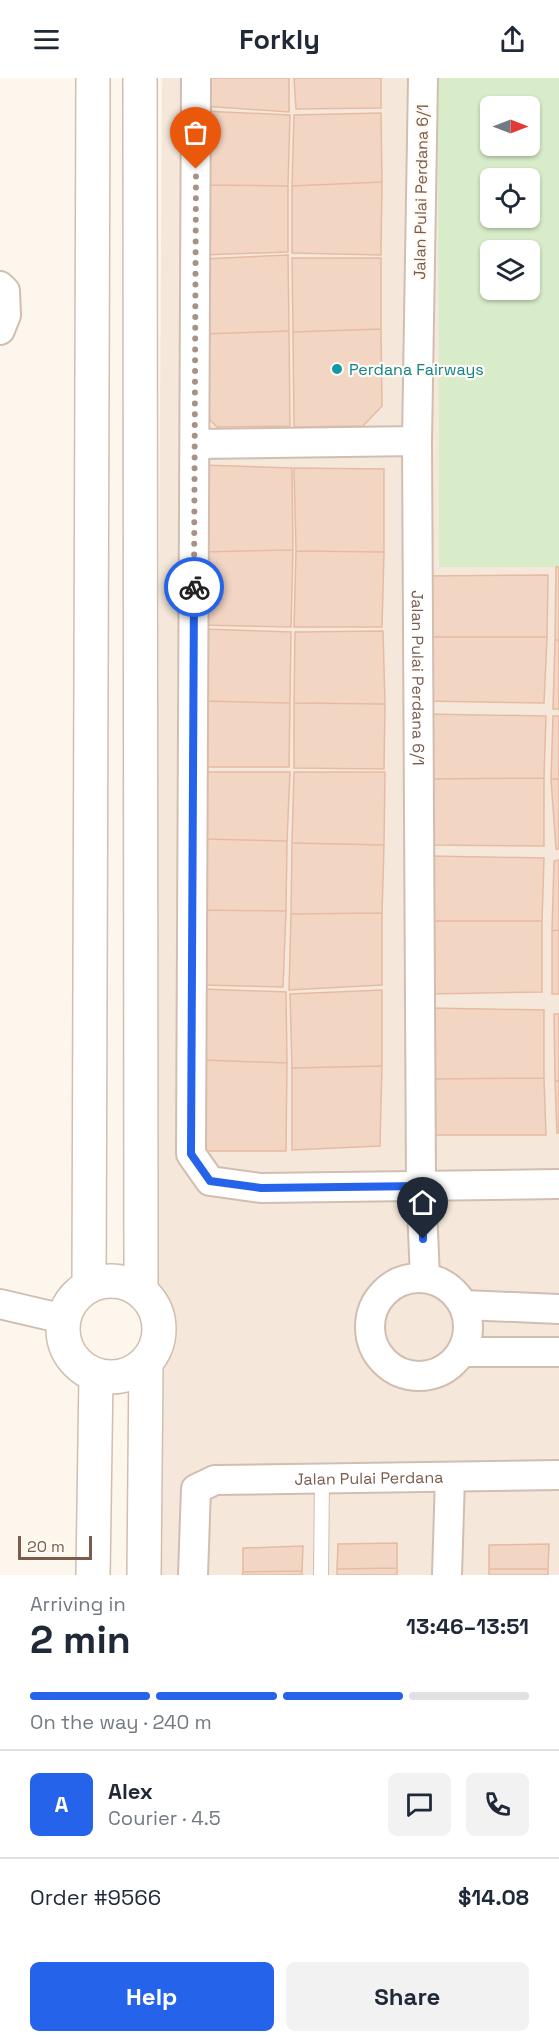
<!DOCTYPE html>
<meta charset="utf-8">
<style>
:root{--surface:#fff;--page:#f2f2f3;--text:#1f2937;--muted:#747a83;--line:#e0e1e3;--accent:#2563eb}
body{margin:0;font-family:"Space Grotesk",sans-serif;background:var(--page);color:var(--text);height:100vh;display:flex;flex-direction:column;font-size:22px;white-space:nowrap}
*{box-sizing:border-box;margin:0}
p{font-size:20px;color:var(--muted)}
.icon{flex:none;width:33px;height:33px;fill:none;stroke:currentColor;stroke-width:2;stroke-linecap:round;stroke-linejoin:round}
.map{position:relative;height:1497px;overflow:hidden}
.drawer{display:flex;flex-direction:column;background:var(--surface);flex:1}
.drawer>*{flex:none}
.needle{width:39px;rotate:90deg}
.buttons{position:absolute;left:480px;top:18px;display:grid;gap:12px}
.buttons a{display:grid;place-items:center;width:60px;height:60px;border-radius:9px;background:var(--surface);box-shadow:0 2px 4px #0004;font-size:30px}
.scale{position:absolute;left:18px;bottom:15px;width:74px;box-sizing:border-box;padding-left:6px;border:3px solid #7a5c4d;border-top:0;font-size:16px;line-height:21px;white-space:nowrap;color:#7a5c4d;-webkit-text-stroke:4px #fffaf3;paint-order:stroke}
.pin{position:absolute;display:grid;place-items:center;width:51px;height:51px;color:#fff;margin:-62px -26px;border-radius:50% 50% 50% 0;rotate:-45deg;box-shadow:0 0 6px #0007}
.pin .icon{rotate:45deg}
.courier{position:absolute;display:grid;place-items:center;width:60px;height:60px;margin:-30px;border:4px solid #2563eb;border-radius:50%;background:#fff;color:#222;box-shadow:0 2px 8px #0007}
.head em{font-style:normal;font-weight:700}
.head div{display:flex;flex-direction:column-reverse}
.head{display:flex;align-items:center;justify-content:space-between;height:102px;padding:0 30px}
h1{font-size:39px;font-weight:700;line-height:45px}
.bar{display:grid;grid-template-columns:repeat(4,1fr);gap:9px 6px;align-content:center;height:72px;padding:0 30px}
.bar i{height:8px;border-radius:4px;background:var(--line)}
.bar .active{background:var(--accent)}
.bar p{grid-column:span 4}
.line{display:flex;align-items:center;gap:15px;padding:0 30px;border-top:2px solid var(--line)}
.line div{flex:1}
.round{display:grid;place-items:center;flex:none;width:63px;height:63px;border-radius:9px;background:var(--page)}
.button{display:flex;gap:12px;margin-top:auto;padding:12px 30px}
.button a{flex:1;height:69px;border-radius:9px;background:var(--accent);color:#fff;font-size:24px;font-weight:700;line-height:69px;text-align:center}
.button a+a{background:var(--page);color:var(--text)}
header{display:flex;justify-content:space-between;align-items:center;height:78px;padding:0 30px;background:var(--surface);font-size:27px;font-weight:700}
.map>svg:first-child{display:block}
.residential{fill:#f5e8da;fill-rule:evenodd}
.green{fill:#d8ecc9;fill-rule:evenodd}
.building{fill:#f3d5c3;stroke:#e6bba3;stroke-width:1.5}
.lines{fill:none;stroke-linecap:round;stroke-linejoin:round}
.service-casing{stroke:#d1beb0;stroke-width:16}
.minor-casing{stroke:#d1beb0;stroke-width:32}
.tertiary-casing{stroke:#d1beb0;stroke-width:36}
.service{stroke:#fff;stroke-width:14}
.minor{stroke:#fff;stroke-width:28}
.tertiary{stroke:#fff;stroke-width:33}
.done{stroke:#a89285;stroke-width:6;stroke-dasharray:0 10.8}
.route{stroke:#2563eb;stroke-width:8}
.culture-dot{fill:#0f9aa8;stroke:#fffaf3;stroke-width:2}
.labels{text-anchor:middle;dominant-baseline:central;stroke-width:4.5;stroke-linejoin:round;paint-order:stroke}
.street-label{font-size:16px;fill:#7a5c4d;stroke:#fffaf3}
.culture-label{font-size:16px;fill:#0d838f;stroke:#fffaf3;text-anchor:start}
</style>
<header><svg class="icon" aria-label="menu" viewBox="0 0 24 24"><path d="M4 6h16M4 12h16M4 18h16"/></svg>Forkly<svg class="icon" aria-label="share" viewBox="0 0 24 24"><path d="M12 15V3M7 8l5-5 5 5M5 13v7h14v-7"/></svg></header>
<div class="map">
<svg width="559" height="1497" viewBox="0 0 559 1497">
<rect width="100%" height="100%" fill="#fdf6ec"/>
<path class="residential" d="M162 0H559V1497H153ZM490 28H530V68H490ZM490 100H530V140H490ZM490 172H530V212H490Z"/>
<path class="green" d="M438 0H559V489H439ZM490 28H530V68H490ZM490 100H530V140H490ZM490 172H530V212H490Z"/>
<path class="building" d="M203 0H289V34L202 28Z
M294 0H381V30L296 31Z
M203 33 290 37 288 108 203 107Z
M381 35 382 104 292 108 294 37Z
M382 104 381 177 292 175V108Z
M203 107 288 108V174L202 177Z
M288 177 289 253 202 256 203 181Z
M292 180H381V251L293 254Z
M381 251 382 328 363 348 294 349 293 254Z
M289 253 290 348 217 349 200 332 202 256Z
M201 387 292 390 293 472 200 474Z
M294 390 384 391V474L296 473Z
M293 472 291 549 199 547 200 474Z
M296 473 384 474 382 549H294Z
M556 489H559V562H555Z
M548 497 547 559H428L427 498Z
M202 551 291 554 290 625 201 623Z
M383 553 385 626 294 625 295 554Z
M428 559H547L544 625 427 623Z
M555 562H559V631H553Z
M201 623 290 625 289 689H200Z
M294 625 385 626 384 691 294 690Z
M427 636 546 638 544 700 427 701Z
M553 638H559V701H551Z
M202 694H290L287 763 202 761Z
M294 694H385L384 767 292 765Z
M544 700V768L430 767 427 701Z
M551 701H559V771H556Z
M202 761 287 763 286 833 202 832Z
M292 765 384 767 382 835 291 836Z
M430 778 544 780 542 843H430Z
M559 782V852L552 853 554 783Z
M202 832 286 833 283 909 201 907Z
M382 835V907L289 912 291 836Z
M430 843H542V914L430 916Z
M559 852V916H552V853Z
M202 911 286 914 287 985 202 982Z
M382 912V988L292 990 290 916Z
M430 930 544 932V1000L430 1001Z
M554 936H559V1003H555Z
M202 982 287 985 286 1073H202Z
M382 988 380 1068 292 1072V990Z
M544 1000 546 1057H431L430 1001Z
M555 1003H559V1055H557Z
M397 1465V1490L337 1491 338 1466Z
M549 1466 548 1491H489V1467Z
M303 1468 302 1493 243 1494V1470Z
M397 1490V1497H337V1491Z
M489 1491H548V1497H489Z
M302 1493V1497H242L243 1494Z"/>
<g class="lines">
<defs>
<path id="service" d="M321 1497 322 1401"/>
<g id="minor">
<path d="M196 0 191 1076 210 1103 261 1110 559 1106"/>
<path id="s1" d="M423 0 417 363 421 1108 425 1199"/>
<path d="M0 208 5 213 6 237 0 252"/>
<path d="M195 366 417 363"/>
<circle cx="419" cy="1249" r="49"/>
<path d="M0 1226 64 1241"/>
<path d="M464 1227 559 1231"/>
<path d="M462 1274H559"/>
<path id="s2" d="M193 1497 196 1411 215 1402 559 1397"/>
<path d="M447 1497 450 1399"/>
</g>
<path id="tertiary" d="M140 0 141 1213
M63 1251a48 48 0 1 1 96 0a48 48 0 1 1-96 0Z
M89 1208 93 0
M93 1497 96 1297
M144 1497 146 1286"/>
</defs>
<use href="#service" class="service-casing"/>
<use href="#minor" class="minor-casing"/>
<use href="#tertiary" class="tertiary-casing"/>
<use href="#service" class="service"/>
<use href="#minor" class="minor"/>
<use href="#tertiary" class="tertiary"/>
</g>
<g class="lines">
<path class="done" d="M194 509 196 91"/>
<path class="route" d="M194 509 191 1076 210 1103 261 1110 422 1108 423 1161"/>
</g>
<circle class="culture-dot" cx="337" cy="291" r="6"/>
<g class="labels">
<g class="street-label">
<text transform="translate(421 114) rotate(-89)">Jalan Pulai Perdana 6/1</text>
<text stroke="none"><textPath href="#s1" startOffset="600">Jalan Pulai Perdana 6/1</textPath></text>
<text stroke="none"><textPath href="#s2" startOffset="261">Jalan Pulai Perdana</textPath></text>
</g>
<g class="culture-label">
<text x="349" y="291">Perdana Fairways</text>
</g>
</g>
</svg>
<div class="buttons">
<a><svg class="needle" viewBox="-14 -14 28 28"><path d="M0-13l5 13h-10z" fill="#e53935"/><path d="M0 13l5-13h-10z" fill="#747a83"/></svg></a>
<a><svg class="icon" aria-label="locate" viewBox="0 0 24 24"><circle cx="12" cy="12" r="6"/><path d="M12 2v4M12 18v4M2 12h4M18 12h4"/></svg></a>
<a><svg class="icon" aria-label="layers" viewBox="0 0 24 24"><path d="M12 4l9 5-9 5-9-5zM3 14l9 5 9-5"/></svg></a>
</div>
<div class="scale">20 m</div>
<div class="pin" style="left:196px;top:91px;background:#ea580c"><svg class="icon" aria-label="bag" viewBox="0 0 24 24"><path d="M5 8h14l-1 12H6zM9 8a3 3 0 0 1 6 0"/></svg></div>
<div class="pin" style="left:423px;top:1161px;background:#1f2937"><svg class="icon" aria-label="home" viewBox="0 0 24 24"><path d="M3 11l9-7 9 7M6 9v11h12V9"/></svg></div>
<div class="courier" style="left:194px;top:509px"><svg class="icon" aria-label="bike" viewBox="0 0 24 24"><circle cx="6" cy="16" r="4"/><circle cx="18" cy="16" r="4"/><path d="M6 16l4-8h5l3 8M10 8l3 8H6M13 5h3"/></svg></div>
</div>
<section class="drawer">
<div class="head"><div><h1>2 min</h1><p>Arriving in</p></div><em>13:46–13:51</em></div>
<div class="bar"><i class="active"></i><i class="active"></i><i class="active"></i><i></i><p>On the way · 240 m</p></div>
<div class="line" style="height:108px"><b class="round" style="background:var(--accent);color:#fff">A</b><div><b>Alex</b><p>Courier · 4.5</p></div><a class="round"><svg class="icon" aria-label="chat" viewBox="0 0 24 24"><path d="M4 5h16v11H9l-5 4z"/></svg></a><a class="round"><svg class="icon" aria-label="phone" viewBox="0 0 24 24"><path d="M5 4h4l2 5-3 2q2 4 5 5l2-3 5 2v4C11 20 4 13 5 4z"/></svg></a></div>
<div class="line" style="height:78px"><div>Order #9566</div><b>$14.08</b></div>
<div class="button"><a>Help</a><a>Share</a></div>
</section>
